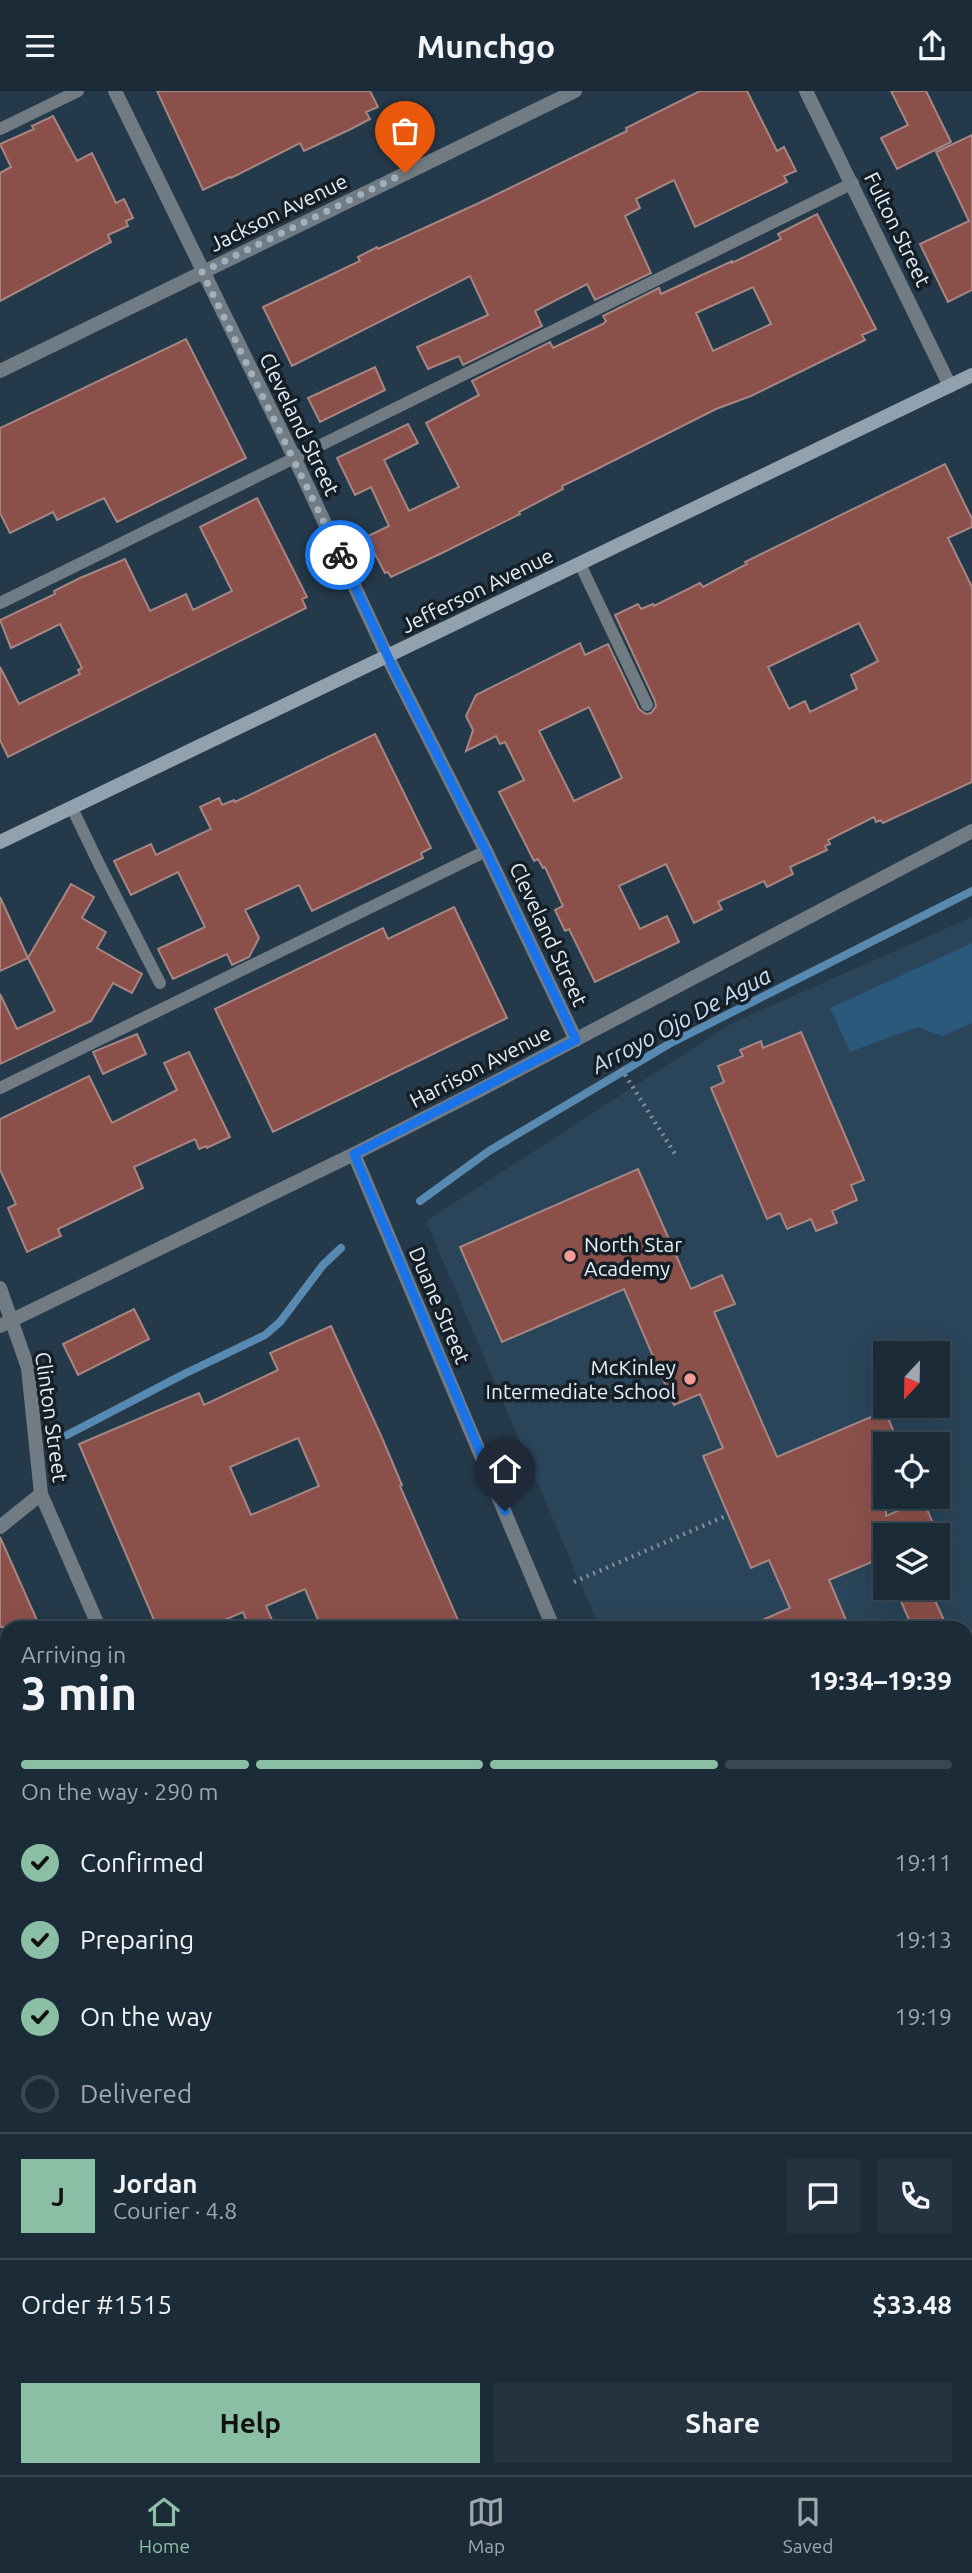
<!DOCTYPE html>
<meta charset="utf-8">
<style>
:root{--surface:#1b2b37;--page:#24333f;--text:#f1f3f6;--muted:#a0a7ad;--line:#394752;--accent:#8abfa5}
body{margin:0;font-family:Ubuntu,sans-serif;background:var(--page);color:var(--text);height:100vh;display:flex;flex-direction:column;font-size:26px;white-space:nowrap}
*{box-sizing:border-box;margin:0}
p{font-size:23px;color:var(--muted)}
.icon{flex:none;width:38px;height:38px;fill:none;stroke:currentColor;stroke-width:2;stroke-linecap:round;stroke-linejoin:round}
.map{position:relative;flex:1;overflow:hidden}
.side{position:absolute;left:0px;top:1530px;width:973px;height:856px;display:flex;flex-direction:column;background:var(--surface);border-radius:21px 21px 0 0;box-shadow:0 7px 28px #0002,0 0 0 2px var(--line)}
.side>*{flex:none}
.needle{width:46px;rotate:202deg}
.buttons{position:absolute;left:873px;top:1250px;display:grid;gap:14px}
.buttons a{display:grid;place-items:center;width:77px;height:77px;border-radius:0px;background:var(--surface);box-shadow:0 7px 28px #0002,0 0 0 2px var(--line);font-size:35px}
.pin{position:absolute;display:grid;place-items:center;width:60px;height:60px;color:#fff;margin:-72px -30px;border-radius:50% 50% 50% 0;rotate:-45deg;box-shadow:0 0 7px #0007}
.pin .icon{rotate:45deg}
.courier{position:absolute;display:grid;place-items:center;width:70px;height:70px;margin:-35px;border:5px solid #1a73e8;border-radius:50%;background:#fff;color:#222;box-shadow:0 2px 9px #0007}
.headline em{font-style:normal;font-weight:600}
.headline div{display:flex;flex-direction:column-reverse}
.headline{display:flex;align-items:center;justify-content:space-between;height:119px;padding:0 21px}
h1{font-size:46px;font-weight:600;line-height:52px}
.bar{display:grid;grid-template-columns:repeat(4,1fr);gap:10px 7px;align-content:center;height:84px;padding:0 21px}
.bar i{height:9px;border-radius:5px;background:var(--line)}
.bar .current{background:var(--accent)}
.bar p{grid-column:span 4}
.line{display:flex;align-items:center;gap:18px;padding:0 21px;border-top:2px solid var(--line)}
.line div{flex:1}
.round{display:grid;place-items:center;flex:none;width:74px;height:74px;border-radius:0px;background:var(--page)}
ol{padding:0 21px;list-style:none}
li{display:flex;align-items:center;gap:21px;height:77px}
li p{margin-inline-start:auto}
li .icon{padding:7px;border-radius:50%;background:var(--accent);color:#111;stroke-width:4}
li:last-child{color:var(--muted)}
li i{width:38px;height:38px;border:4px solid var(--line);border-radius:50%}
.primary-button{display:flex;gap:14px;margin-top:auto;padding:14px 21px}
.primary-button a{flex:1;height:80px;border-radius:0px;background:var(--accent);color:#111;font-size:28px;font-weight:600;line-height:80px;text-align:center}
.primary-button a+a{background:var(--page);color:var(--text)}
header{display:flex;justify-content:space-between;align-items:center;height:91px;padding:0 21px;background:var(--surface);font-size:32px;font-weight:600}
.tabs{display:flex;justify-content:space-around;align-items:center;height:98px;border-top:2px solid var(--line);background:var(--surface);font-size:19px;color:var(--muted)}
.tabs a{display:grid;justify-items:center;gap:4px}
.tabs .current{color:var(--accent)}
.map>svg:first-child{display:block}
.built{fill:#2a4459;fill-rule:evenodd}
.green{fill:#2b597b}
.lines{fill:none;stroke-linecap:round;stroke-linejoin:round}
.stream{stroke:#5789b1;stroke-width:8}
.building{fill:#8c504b;stroke:#a68683;stroke-width:2;fill-rule:evenodd}
.path{stroke:#7e8f9d;stroke-width:4.5;stroke-dasharray:2 5;stroke-linecap:butt}
.service{stroke:#717b83;stroke-width:12}
.minor{stroke:#717b83;stroke-width:14}
.secondary{stroke:#91a1ae;stroke-width:14}
.done{stroke:#a1b0bd;stroke-width:7;stroke-dasharray:0 12.6}
.route{stroke:#1a73e8;stroke-width:9}
.poi-dot{fill:#f59c95;stroke:#161f26;stroke-width:2.5}
.labels{text-anchor:middle;dominant-baseline:central;stroke-width:7;stroke-linejoin:round;paint-order:stroke}
.street-label{font-size:21px;fill:#e4f0fb;stroke:#161f26}
.poi-label{font-size:21px;fill:#e4f0fb;stroke:#161f26;text-anchor:start}
.water-label{font-size:23px;font-style:italic;fill:#c5e1f9;stroke:#161f26}
</style>
<header><svg class="icon" aria-label="menu" viewBox="0 0 24 24"><path d="M4 6h16M4 12h16M4 18h16"/></svg>Munchgo<svg class="icon" aria-label="share" viewBox="0 0 24 24"><path d="M12 15V3M7 8l5-5 5 5M5 13v7h14v-7"/></svg></header>
<div class="map">
<svg width="972" height="2384" viewBox="0 0 972 2384">
<rect width="100%" height="100%" fill="#243949"/>
<path class="built" d="M972 826V1697L966 1700V1536H599L426 1130 732 932ZM886 1262H938V1314H886ZM886 1353H938V1405H886ZM886 1444H938V1496H886Z
M7 2192V2378H966V2253L972 2250V2384H0V2195Z"/>
<path class="green" d="M972 852V932L942 945 917 936 850 961 830 917Z
M7 2226V2378H26L12 2384H0V2229Z
M972 2253V2384H848L845 2378H966V2256Z"/>
<g class="lines">
<path class="stream" d="M420 1110 489 1060 669 953 972 800
M67 1344 184 1283 265 1244 280 1231 323 1174 341 1157
M0 2213 7 2210"/>
</g>
<path class="building" d="M157 0H370L378 16 366 21 370 28 349 39 304 60 300 52 231 87 230 86 203 99Z
M700 0H747L777 60 784 56 796 80 784 85 787 91 695 136 674 89 636 108 640 117 625 125 651 182 595 209 587 193 535 220 542 235 463 274 459 265 428 278 417 256 488 224 470 185 292 275 263 216 360 170 358 166 377 156 378 158 479 112 627 40 626 37Z
M891 0H926L951 51 897 78 881 47 908 34Z
M53 25 77 70 92 62 116 112 124 108 133 127 126 130 128 135 108 144 111 151 0 210V82L11 76 0 53 34 38 32 35Z
M972 44V199L948 211 920 153 969 130 936 61Z
M817 123 876 238 862 244 865 249 751 305 716 318 593 380 562 395 563 398 519 421 520 423 442 462 391 486 388 481 385 482 366 446 389 435 371 396 355 404 337 367 408 333 418 352 384 369 409 420 459 396 426 332 479 304 472 290 550 251 553 257 603 233 606 230 603 225 659 197 661 203 732 170V172L781 148 778 143ZM753 196 771 233 713 260 696 222Z
M186 248 246 367 117 431 104 407 57 429 53 421 10 442 0 422V337Z
M375 276 385 299 320 331 308 307Z
M945 373 972 428V436L948 447 972 496V691L883 732 881 729 876 731 874 726 828 749 830 753 825 755 827 759 790 776 793 783 767 796 764 790 718 811 722 818 694 832 666 773 619 795 640 838 667 825 679 851 595 891 569 838 565 840 555 819 563 815 545 776 543 777 538 768 534 770 499 701 524 689 505 651 500 653 496 645 466 660 473 639 466 625 476 604 580 552 585 564 608 553 639 618 646 623 651 622 656 615 655 610 615 524 638 513 641 518 653 513 654 515 700 492 703 496 747 473 745 471ZM859 532 878 570 851 584 857 598 810 621 805 610 789 618 768 576ZM589 616 622 687 574 710 539 640Z
M257 407 307 506 302 508 306 517 8 666 0 649V576L19 613 80 583 78 579 82 577 60 533 11 557 0 529 55 503 54 500 80 487 125 468 150 520 186 503 193 519 232 500 200 436Z
M375 643 431 757 421 762 423 767 312 820 299 794 245 819 259 847 249 866 232 874 227 863 173 888 158 858 205 836 178 781 131 804 114 770 151 753 156 764 211 738 200 716 219 707 222 714 234 709 235 711Z
M71 793 94 806 82 827 106 841 97 857 142 883 132 902 113 892 91 930 0 973V903L17 938 55 920 28 867 0 880V806L28 867Z
M454 816 507 927 273 1041 215 918 383 837 388 848Z
M801 941 864 1089 851 1094 857 1109 832 1120 837 1132 816 1140 811 1128 787 1138 780 1122 767 1128 711 997 724 991 718 975 743 965 740 959 761 950 763 957Z
M137 943 146 963 103 983 93 961Z
M189 961 230 1046 207 1057 206 1055 199 1058 195 1048 134 1076 143 1097 58 1138 61 1145 27 1161 8 1117 16 1113 0 1079V1028L89 985 112 1032 177 999 164 972Z
M638 1078 691 1198 722 1184 735 1213 714 1221 777 1366 885 1320 899 1353H886V1425L923 1409 938 1444H886V1465L829 1489 849 1536H746L790 1517 769 1469 751 1477 703 1365 723 1357 700 1303 674 1314 624 1198 502 1251 460 1156Z
M134 1218 149 1248 78 1284 63 1253Z
M331 1235 383 1349 402 1394 400 1395 461 1536H321L305 1498 266 1515 275 1536H249L243 1521 208 1536H157L79 1353 199 1302 204 1314 278 1279 270 1262ZM298 1347 319 1395 251 1424 230 1376Z
M0 1446 40 1536H0Z
M929 1496 947 1536H912L900 1508Z"/>
<g class="lines">
<path class="path" d="M610 960 675 1063
M574 1491 728 1424"/>
<path class="service" d="M0 38 78 0
M580 473 647 614
M0 512 853 92
M72 717 100 775 160 892
M0 997 486 760"/>
<path class="minor" d="M115 0 294 366 387 565 486 760 576 949
M806 0 950 295
M0 280 575 0
M354 1063 553 1536
M0 1197 28 1277 41 1403 99 1536
M0 1235 354 1063 478 1000 972 740
M0 1436 41 1403
M966 1751 972 1748
M0 2159 7 2156"/>
<path class="secondary" d="M0 751 972 284"/>
</g>
<g class="lines">
<path class="done" d="M340 464 202 181 405 82"/>
<path class="route" d="M340 464 397 585 486 760 576 949 354 1063 505 1420"/>
</g>
<g class="poi-dot">
<circle cx="570" cy="1165" r="7"/>
<circle cx="690" cy="1288" r="7"/>
</g>
<g class="labels">
<g class="street-label">
<text transform="translate(278 121) rotate(-26)">Jackson Avenue</text>
<text transform="translate(898 138) rotate(64)">Fulton Street</text>
<text transform="translate(300 333) rotate(64)">Cleveland Street</text>
<text transform="translate(477 499) rotate(-26)">Jefferson Avenue</text>
<text transform="translate(549 843) rotate(65)">Cleveland Street</text>
<text transform="translate(480 975) rotate(-27)">Harrison Avenue</text>
<text transform="translate(440 1214) rotate(67)">Duane Street</text>
<text transform="translate(52 1326) rotate(82)">Clinton Street</text>
</g>
<g class="poi-label">
<text x="584" y="1153">North Star<tspan x="584" dy="24">Academy</tspan></text>
<text x="676" y="1276" text-anchor="end">McKinley<tspan x="676" dy="24">Intermediate School</tspan></text>
</g>
<g class="water-label">
<text transform="translate(681 929) rotate(-28)">Arroyo Ojo De Agua</text>
</g>
</g>
</svg>
<div class="buttons">
<a><svg class="needle" viewBox="-14 -14 28 28"><path d="M0-13l5 13h-10z" fill="#e53935"/><path d="M0 13l5-13h-10z" fill="#a0a7ad"/></svg></a>
<a><svg class="icon" aria-label="locate" viewBox="0 0 24 24"><circle cx="12" cy="12" r="6"/><path d="M12 2v4M12 18v4M2 12h4M18 12h4"/></svg></a>
<a><svg class="icon" aria-label="layers" viewBox="0 0 24 24"><path d="M12 4l9 5-9 5-9-5zM3 14l9 5 9-5"/></svg></a>
</div>
<div class="pin" style="left:405px;top:82px;background:#ea580c"><svg class="icon" aria-label="bag" viewBox="0 0 24 24"><path d="M5 8h14l-1 12H6zM9 8a3 3 0 0 1 6 0"/></svg></div>
<div class="pin" style="left:505px;top:1420px;background:#1f2937"><svg class="icon" aria-label="home" viewBox="0 0 24 24"><path d="M3 11l9-7 9 7M6 9v11h12V9"/></svg></div>
<div class="courier" style="left:340px;top:464px"><svg class="icon" aria-label="bike" viewBox="0 0 24 24"><circle cx="6" cy="16" r="4"/><circle cx="18" cy="16" r="4"/><path d="M6 16l4-8h5l3 8M10 8l3 8H6M13 5h3"/></svg></div>
<section class="side">
<div class="headline"><div><h1>3 min</h1><p>Arriving in</p></div><em>19:34–19:39</em></div>
<div class="bar"><i class="current"></i><i class="current"></i><i class="current"></i><i></i><p>On the way · 290 m</p></div>
<ol>
<li><svg class="icon" aria-label="check" viewBox="0 0 24 24"><path d="M5 12l5 5 9-10"/></svg>Confirmed<p>19:11</p></li>
<li><svg class="icon" aria-label="check" viewBox="0 0 24 24"><path d="M5 12l5 5 9-10"/></svg>Preparing<p>19:13</p></li>
<li><svg class="icon" aria-label="check" viewBox="0 0 24 24"><path d="M5 12l5 5 9-10"/></svg>On the way<p>19:19</p></li>
<li><i></i>Delivered</li>
</ol>
<div class="line" style="height:126px"><b class="round" style="background:var(--accent);color:#111">J</b><div><b>Jordan</b><p>Courier · 4.8</p></div><a class="round"><svg class="icon" aria-label="chat" viewBox="0 0 24 24"><path d="M4 5h16v11H9l-5 4z"/></svg></a><a class="round"><svg class="icon" aria-label="phone" viewBox="0 0 24 24"><path d="M5 4h4l2 5-3 2q2 4 5 5l2-3 5 2v4C11 20 4 13 5 4z"/></svg></a></div>
<div class="line" style="height:91px"><div>Order #1515</div><b>$33.48</b></div>
<div class="primary-button"><a>Help</a><a>Share</a></div>
</section>
</div>
<nav class="tabs">
<a class="current"><svg class="icon" aria-label="home" viewBox="0 0 24 24"><path d="M3 11l9-7 9 7M6 9v11h12V9"/></svg>Home</a>
<a><svg class="icon" aria-label="map" viewBox="0 0 24 24"><path d="M3 6l6-2 6 2 6-2v14l-6 2-6-2-6 2zM9 4v14M15 6v14"/></svg>Map</a>
<a><svg class="icon" aria-label="saved" viewBox="0 0 24 24"><path d="M7 4h10v16l-5-4-5 4z"/></svg>Saved</a>
</nav>
